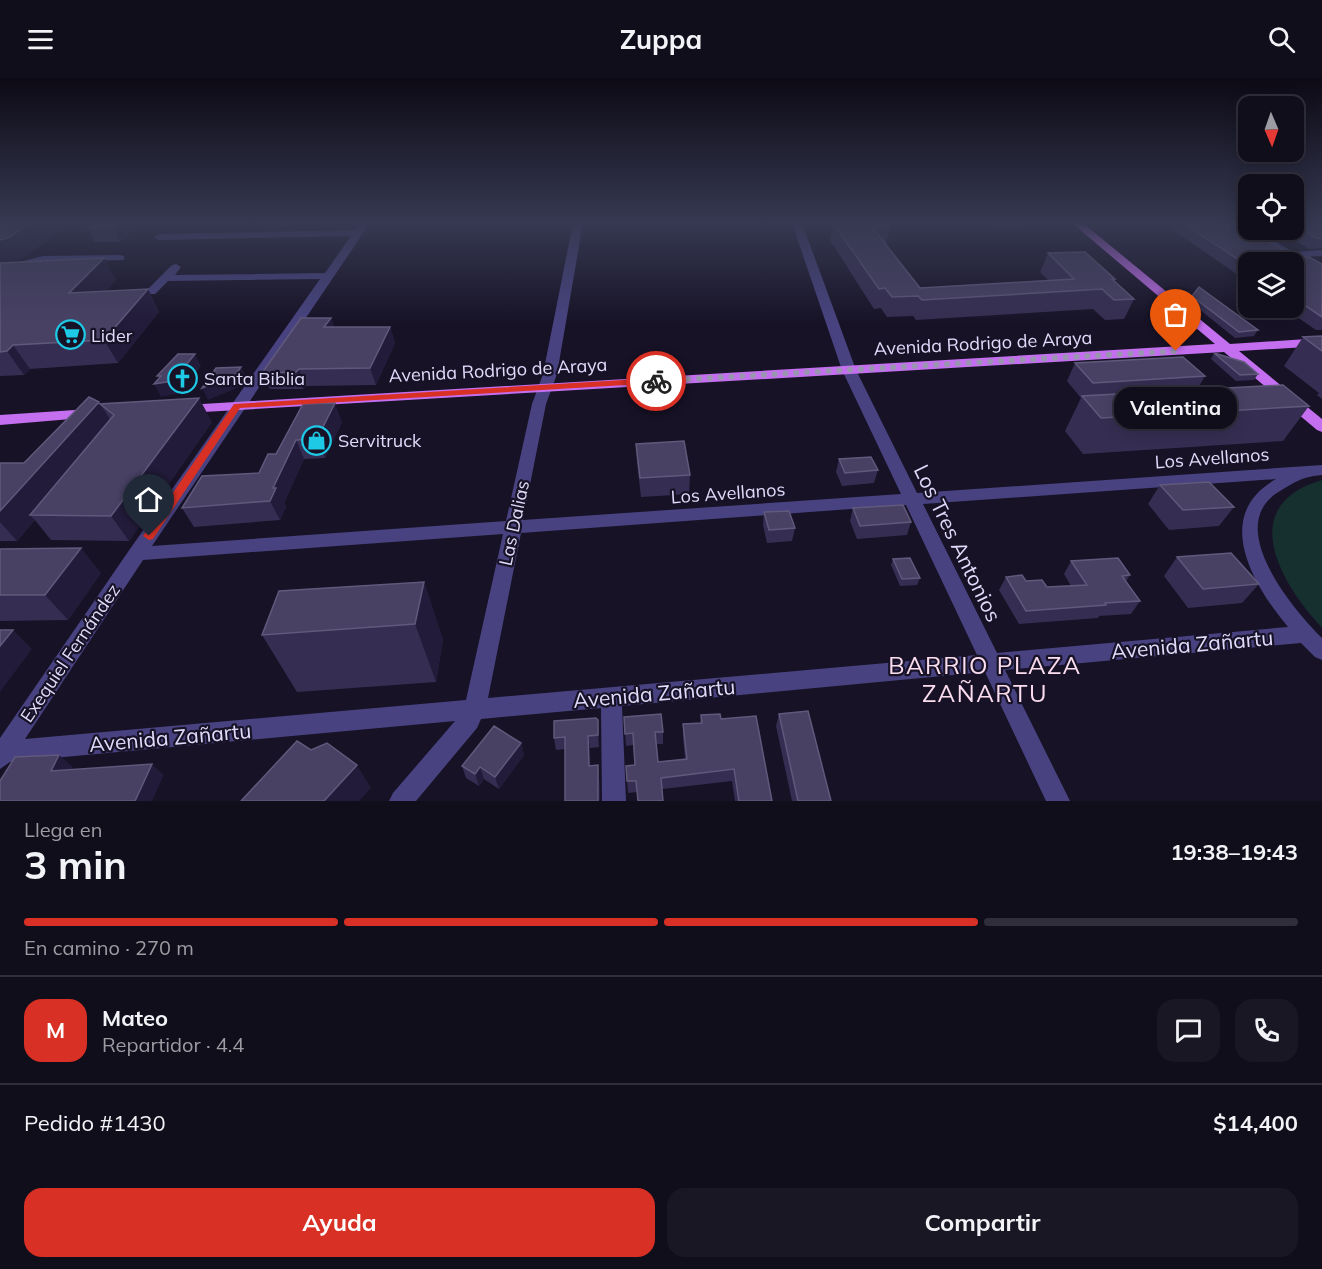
<!DOCTYPE html>
<html lang="es">
<meta charset="utf-8">
<style>
:root{--surface:#110e1c;--page:#1a1725;--text:#f1f3f6;--muted:#9c9ca3;--line:#302e3b;--accent:#d93025}
body{margin:0;font-family:Mulish,sans-serif;background:var(--page);color:var(--text);height:100vh;display:flex;flex-direction:column;font-size:22px;white-space:nowrap}
*{box-sizing:border-box;margin:0}
p{font-size:20px;color:var(--muted)}
.icon{flex:none;width:33px;height:33px;fill:none;stroke:currentColor;stroke-width:2;stroke-linecap:round;stroke-linejoin:round}
.map{position:relative;height:723px;overflow:hidden}
.panel{display:flex;flex-direction:column;background:var(--surface);flex:1}
.panel>*{flex:none}
.needle{width:39px;rotate:178deg}
.buttons{position:absolute;left:1238px;top:18px;display:grid;gap:12px}
.buttons a{display:grid;place-items:center;width:66px;height:66px;border-radius:12px;background:var(--surface);box-shadow:0 3px 15px #0003,0 0 0 2px var(--line);font-size:30px}
.pin{position:absolute;display:grid;place-items:center;width:51px;height:51px;color:#fff;margin:-62px -26px;border-radius:50% 50% 50% 0;rotate:-45deg;box-shadow:0 0 6px #0007}
.pin .icon{rotate:45deg}
.courier{position:absolute;display:grid;place-items:center;width:60px;height:60px;margin:-30px;border:4px solid #d93025;border-radius:50%;background:#fff;color:#222;box-shadow:0 2px 8px #0007}
.bubble{position:absolute;height:42px;border-radius:18px;background:var(--surface);box-shadow:0 3px 15px #0003,0 0 0 2px var(--line);font-size:20px;font-weight:700;line-height:42px;text-align:center}
.head em{font-style:normal;font-weight:700}
.head div{display:flex;flex-direction:column-reverse}
.head{display:flex;align-items:center;justify-content:space-between;height:102px;padding:0 24px}
h1{font-size:39px;font-weight:700;line-height:45px}
.bar{display:grid;grid-template-columns:repeat(4,1fr);gap:9px 6px;align-content:center;height:72px;padding:0 24px}
.bar i{height:8px;border-radius:4px;background:var(--line)}
.bar .active{background:var(--accent)}
.bar p{grid-column:span 4}
.line{display:flex;align-items:center;gap:15px;padding:0 24px;border-top:2px solid var(--line)}
.line div{flex:1}
.round{display:grid;place-items:center;flex:none;width:63px;height:63px;border-radius:18px;background:var(--page)}
.button{display:flex;gap:12px;margin-top:auto;padding:12px 24px}
.button a{flex:1;height:69px;border-radius:18px;background:var(--accent);color:#fff;font-size:24px;font-weight:700;line-height:69px;text-align:center}
.button a+a{background:var(--page);color:var(--text)}
header{display:flex;justify-content:space-between;align-items:center;height:78px;padding:0 24px;background:var(--surface);font-size:27px;font-weight:700}
.map>svg:first-child{display:block}
.green{fill:#162f2f}
.lines{fill:none;stroke-linecap:round;stroke-linejoin:round}
.minor{fill:#484380;fill-rule:evenodd}
.major{fill:#c46fef;fill-rule:evenodd}
.wall{fill:#362e52}
.shaded-wall{fill:#221b39}
.building{fill:#484164;stroke:#60597c;stroke-width:1.5}
.route{fill:#d93025}
.done{stroke:#9a95b0;stroke-width:6;stroke-dasharray:0 10.8}
.labels{text-anchor:middle;dominant-baseline:central;stroke-width:4.5;stroke-linejoin:round;paint-order:stroke}
.poi-label{font-size:18px;fill:#e0dbfb;stroke:#171226;text-anchor:start}
.street-label{font-size:18px;fill:#e0dbfb;stroke:#171226}
.near-street-label{font-size:21px;fill:#e0dbfb;stroke:#171226}
.near-neighbourhood-label{font-size:24px;letter-spacing:1.5px;fill:#fbddef;stroke:#171226}
</style>
<header><svg class="icon" aria-label="menu" viewBox="0 0 24 24"><path d="M4 6h16M4 12h16M4 18h16"/></svg>Zuppa<svg class="icon" aria-label="search" viewBox="0 0 24 24"><circle cx="10" cy="10" r="6"/><path d="M15 15l6 6"/></svg></header>
<div class="map">
<svg width="1322" height="723" viewBox="0 0 1322 723">
<rect width="100%" height="100%" fill="#171226"/>
<path class="green" d="M1322 402V550C1280 505 1235 427 1322 402Z"/>
<g class="lines">
<path class="minor" d="M360 145H370L152 468 506 443 532 326 543 296 573 145H583L557 296 546 326 523 442 901 416 842 292 792 145H802L856 292 917 415 1322 387V397C1302 399 1297 403 1280 413 1222 447 1292 530 1322 560V582L1315 579 1301 565 1005 592 1070 723H1046L985 594 622 628 626 723H602L601 630 481 641 477 650 416 723H389L393 715 455 643 10 684 0 691V660L130 471 320 201 168 203 155 216H147L145 214 172 187 176 186 181 189 175 197 325 195 351 158 159 162 154 159 159 156 355 152ZM1276 401C1212 437 1252 506 1288 549L997 575 923 426ZM906 427 977 577 488 620 521 455ZM503 456 466 622 25 661 143 482Z
M1248 149V152H1256L1293 174 1322 172V178L1302 179 1322 191V199L1246 154 1245 152Z
M120 177 124 178V182L43 184 0 195V189L43 178Z"/>
<path class="major" d="M0 145H11L0 151Z
M1072 145H1083L1230 266 1322 260V268L1239 273 1322 341V354L1317 352 1224 274 186 335 179 331 186 327 1215 266Z
M90 331 97 336 95 339 0 347V337Z"/>
</g>
<path class="wall" d="M94 145H142L120 164H95L88 150Z
M833 145 890 149 886 166 920 210 1048 202 1040 194 1048 175 1115 201 1114 204 1134 221 1124 241 1105 242 1093 231 916 242 913 238 887 239 881 230 874 231 830 162Z
M988 145H1023L1021 150 994 151Z
M1163 145H1237L1295 179 1322 186V252H1316L1284 230H1293V184H1248V204Z
M1293 145H1322V170L1309 171 1276 152H1293Z
M0 149 22 181 11 184 116 202 106 213 148 211 159 234 118 285 30 291 24 297 0 298Z
M1192 218 1258 252 1254 258 1235 260 1189 223Z
M331 240 334 249H390L395 265 376 307 306 308 303 311H270L262 295Z
M1322 258V321L1317 317 1319 315 1284 288 1303 259Z
M1214 275 1258 296 1254 302 1236 303 1211 281Z
M1075 285 1205 298 1197 312 1309 328 1283 363 1083 376 1065 353 1081 320 1067 303Z
M100 326 212 344 129 463 51 462 35 442 17 463H0V385H24Z
M303 326 342 344 325 380 304 381 284 425 286 429 280 442 194 449 182 430 259 395 276 376Z
M636 366 690 397 689 416 641 419 637 385Z
M839 381 878 392 874 405 842 408 836 394Z
M1160 407 1234 429 1219 448 1169 452 1148 426Z
M853 430 911 444 907 457 857 461 850 443Z
M764 434 795 450 792 463 767 465 763 447Z
M0 471 101 495 68 542 0 543Z
M1177 479 1259 506 1242 525 1188 530 1164 498Z
M893 481 920 500 917 507 900 508 891 487Z
M1071 483 1130 497 1126 503 1140 523 1131 536 1099 538 1098 540 1019 546 999 512 1006 499 1047 509 1071 508 1064 496Z
M424 504 443 562 436 604 297 614 262 557Z
M779 636 831 723H792L776 648Z
M701 637 721 641 772 723H735L732 703 628 715 626 688 635 687 633 667 626 668 624 639 663 654V666H656L658 684 685 681 683 659V646L700 645Z
M598 642 599 669 590 670V688L598 687 599 699 600 723H565V671L556 672 554 660Z
M521 665 524 677 499 711 484 701 479 708 466 700 462 688Z"/>
<path class="shaded-wall" d="M31 145H71L22 181 0 187V162Z
M119 145H142L120 164 113 149Z
M104 180 116 202 83 238 69 215Z
M148 211 159 234 118 285 104 262Z
M331 240 336 256 324 249Z
M390 249 395 265 376 307 370 290Z
M13 267 30 291 24 297 7 273Z
M195 276 201 288 180 315 161 319 154 306Z
M241 289 247 301 242 308 208 322 202 310Z
M299 291 306 308 303 311 296 294Z
M199 320 212 344 129 463 111 438Z
M99 324 115 349 30 437 35 442 17 463 0 444V433Z
M335 325 342 344 325 380 317 361Z
M296 362 304 381 284 425 286 429 280 442 270 423 273 410Z
M81 470 101 495 68 542 45 517Z
M424 504 443 562 436 604 415 546Z
M13 552 32 571 0 614V568Z
M598 642 599 654V669L598 657Z
M588 658 590 670 591 700 589 688Z
M521 665 524 677 499 711 495 699Z
M59 677 73 689 65 704 51 693Z
M152 686 164 697 152 723H135Z
M357 687 371 710 359 723H324Z
M598 687 599 699 600 723H598Z
M480 689 484 701 479 708 475 696Z"/>
<path class="building" d="M7 145H31L8 160 0 162V149Z
M94 145H119L113 149 88 150Z
M833 145H886L890 149 873 150 920 210 1074 201 1048 175 1085 174 1115 201H1112L1134 221 1114 222 1102 211 922 222 918 218 892 219 885 210 879 211Z
M1183 145H1237L1295 179H1309L1322 186V239L1293 219V184H1248V188Z
M1293 145H1322V160H1316L1293 147Z
M104 180 69 215 148 211 104 262 13 267 7 273 0 274V185Z
M1199 209 1258 252 1239 254 1192 218Z
M301 240H331L324 249H390L370 290 299 291 296 294 262 295Z
M1322 258V273L1303 259Z
M1214 275 1244 284 1258 296 1240 297Z
M178 276H195L173 303 154 306 161 298H157Z
M1183 279 1205 298 1093 305 1075 285Z
M241 289 236 296 202 310 216 290Z
M1283 307 1309 328 1101 340 1082 318Z
M89 319 99 324 0 433V385H24Z
M199 320 111 438 30 437 114 337 100 326Z
M335 325 317 361 296 362 273 410H276L270 423 182 430 202 398 259 395 268 376H276L303 326Z
M684 363 690 397 640 400 636 366Z
M871 379 878 392 845 395 839 381Z
M1209 404 1234 429 1183 432 1160 407Z
M903 427 911 444 860 448 853 430Z
M789 433 795 450 769 452 764 434Z
M81 470 45 517H0V471Z
M1231 475 1259 506 1203 511 1177 479Z
M910 480 920 500 902 501 893 481Z
M1118 480 1130 497 1122 498 1140 523 1105 525 1106 527 1026 533 1006 499 1022 497 1026 503 1042 502 1047 509 1087 507 1071 483Z
M424 504 415 546 262 557 279 513Z
M0 552H13L0 568Z
M808 633 831 723H798L779 636Z
M661 636 663 654H655L658 684 687 681 683 646 702 645 701 637 720 636 721 641 756 638 772 723H739L734 691 661 700 663 723H638L636 703H627L626 688 635 687 633 655 625 656 624 639Z
M596 640 598 642V657L588 658 589 688 598 687V723H565V659L554 660V643Z
M494 648 521 665 495 699 480 689 475 696 462 688Z
M297 663 311 672 327 665 357 687 324 723H241Z
M59 677 51 693 152 686 135 723H0V703L15 679Z"/>
<linearGradient id="sky" x2="0" y2="1"><stop stop-color="#0d0a15"/><stop offset="0.59" stop-color="#363952"/><stop offset="1" stop-color="#363952" stop-opacity="0"/></linearGradient>
<rect width="1322" height="246" fill="url(#sky)"/>
<path class="route" d="M656 300 659 301V305L240 330 153 461 149 462 143 458 234 326Z"/>
<g class="lines">
<path class="done" d="M656 303 1176 273"/>
</g>
<defs>
<symbol id="supermarket-ring" viewBox="-11 -11 22 22"><circle r="9.5" fill="#171226" stroke="#1dc9e5" stroke-width="1.5"/><path d="M-6-5.5h2.5l.6 2H6L4.5 2H-2.5L-4.4-4H-6ZM-1.5 3.2a1.3 1.3 0 1 0 .1 0ZM3 3.2a1.3 1.3 0 1 0 .1 0Z" fill="#1dc9e5"/></symbol>
<symbol id="church-ring" viewBox="-11 -11 22 22"><circle r="9.5" fill="#171226" stroke="#1dc9e5" stroke-width="1.5"/><path d="M-1.2-6h2.4v3.5h3.3v2.4h-3.3V6h-2.4V-.1h-3.3v-2.4h3.3Z" fill="#1dc9e5"/></symbol>
<symbol id="shop-ring" viewBox="-11 -11 22 22"><circle r="9.5" fill="#171226" stroke="#1dc9e5" stroke-width="1.5"/><path d="M-5-2.5h2.3a2.7 3.5 0 0 1 5.4 0H5L5.5 6h-11ZM-1.5-2.5h3a1.5 2.3 0 0 0-3 0Z" fill="#1dc9e5"/></symbol>
</defs>
<g fill-rule="evenodd">
<use href="#supermarket-ring" x="54" y="240" width="33" height="33"/>
<use href="#church-ring" x="166" y="284" width="33" height="33"/>
<use href="#shop-ring" x="300" y="346" width="33" height="33"/>
</g>
<g class="labels">
<g class="poi-label">
<text x="91" y="257">Lider</text>
<text x="204" y="300">Santa Biblia</text>
<text x="338" y="362">Servitruck</text>
</g>
<g class="street-label">
<text transform="translate(983 265) rotate(-3)">Avenida Rodrigo de Araya</text>
<text transform="translate(498 292) rotate(-3)">Avenida Rodrigo de Araya</text>
<text transform="translate(1212 380) rotate(-4)">Los Avellanos</text>
<text transform="translate(728 415) rotate(-4)">Los Avellanos</text>
<text transform="translate(514 445) rotate(-78)">Las Dalias</text>
<text transform="translate(70 575) rotate(-56)">Exequiel Fernández</text>
</g>
<g class="near-street-label">
<text transform="translate(958 465) rotate(64)">Los Tres Antonios</text>
<text transform="translate(1192 566) rotate(-5)">Avenida Zañartu</text>
<text transform="translate(654 615) rotate(-5)">Avenida Zañartu</text>
<text transform="translate(170 659) rotate(-5)">Avenida Zañartu</text>
</g>
<g class="near-neighbourhood-label">
<text x="985" y="587">BARRIO PLAZA<tspan x="985" dy="28">ZAÑARTU</tspan></text>
</g>
</g>
</svg>
<div class="buttons">
<a><svg class="needle" viewBox="-14 -14 28 28"><path d="M0-13l5 13h-10z" fill="#e53935"/><path d="M0 13l5-13h-10z" fill="#9c9ca3"/></svg></a>
<a><svg class="icon" aria-label="locate" viewBox="0 0 24 24"><circle cx="12" cy="12" r="6"/><path d="M12 2v4M12 18v4M2 12h4M18 12h4"/></svg></a>
<a><svg class="icon" aria-label="layers" viewBox="0 0 24 24"><path d="M12 4l9 5-9 5-9-5zM3 14l9 5 9-5"/></svg></a>
</div>
<div class="pin" style="left:1176px;top:273px;background:#ea580c"><svg class="icon" aria-label="bag" viewBox="0 0 24 24"><path d="M5 8h14l-1 12H6zM9 8a3 3 0 0 1 6 0"/></svg></div>
<div class="pin" style="left:149px;top:458px;background:#1f2937"><svg class="icon" aria-label="home" viewBox="0 0 24 24"><path d="M3 11l9-7 9 7M6 9v11h12V9"/></svg></div>
<div class="courier" style="left:656px;top:303px"><svg class="icon" aria-label="bike" viewBox="0 0 24 24"><circle cx="6" cy="16" r="4"/><circle cx="18" cy="16" r="4"/><path d="M6 16l4-8h5l3 8M10 8l3 8H6M13 5h3"/></svg></div>
<div class="bubble" style="left:1114px;top:309px;width:123px">Valentina</div>
</div>
<section class="panel">
<div class="head"><div><h1>3 min</h1><p>Llega en</p></div><em>19:38–19:43</em></div>
<div class="bar"><i class="active"></i><i class="active"></i><i class="active"></i><i></i><p>En camino · 270 m</p></div>
<div class="line" style="height:108px"><b class="round" style="background:var(--accent);color:#fff">M</b><div><b>Mateo</b><p>Repartidor · 4.4</p></div><a class="round"><svg class="icon" aria-label="chat" viewBox="0 0 24 24"><path d="M4 5h16v11H9l-5 4z"/></svg></a><a class="round"><svg class="icon" aria-label="phone" viewBox="0 0 24 24"><path d="M5 4h4l2 5-3 2q2 4 5 5l2-3 5 2v4C11 20 4 13 5 4z"/></svg></a></div>
<div class="line" style="height:78px"><div>Pedido #1430</div><b>$14,400</b></div>
<div class="button"><a>Ayuda</a><a>Compartir</a></div>
</section>
